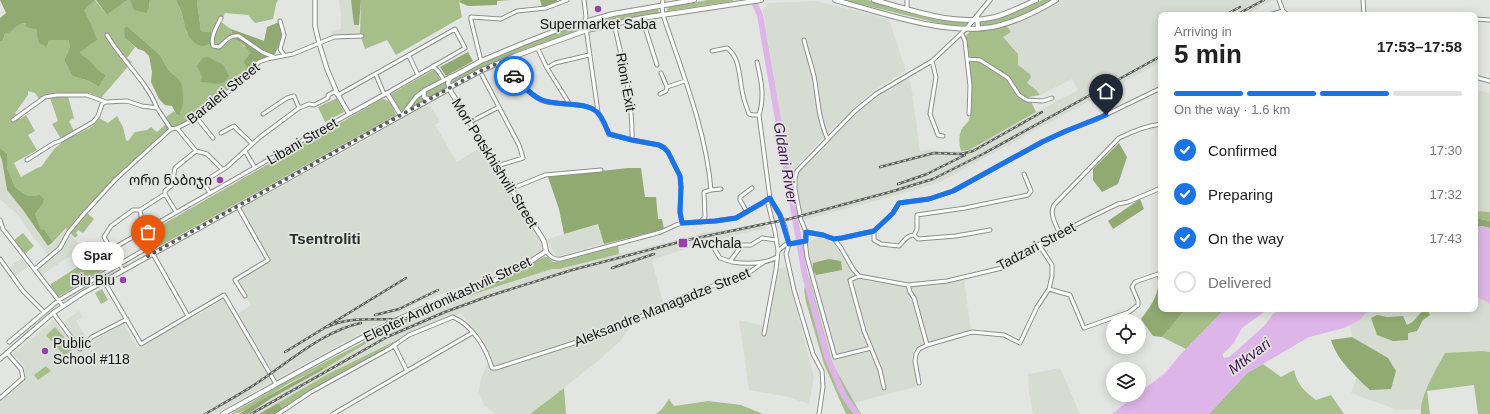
<!DOCTYPE html>
<meta charset="utf-8">
<style>
:root{--surface:#fff;--page:#f2f2f2;--text:#222;--muted:#767676;--line:#e0e0e0;--accent:#1a73e8}
body{margin:0;font-family:Helvetica,"Noto Sans Georgian",sans-serif;background:var(--page);color:var(--text);height:100vh;display:flex;flex-direction:column;font-size:15px;white-space:nowrap}
*{box-sizing:border-box;margin:0}
p{font-size:13px;color:var(--muted)}
.icon{flex:none;width:22px;height:22px;fill:none;stroke:currentColor;stroke-width:2;stroke-linecap:round;stroke-linejoin:round}
.map{position:relative;flex:1;overflow:hidden}
.side{position:absolute;left:1158px;top:12px;width:320px;height:300px;display:flex;flex-direction:column;background:var(--surface);border-radius:8px;box-shadow:0 2px 10px #0003}
.side>*{flex:none}
.tools{position:absolute;left:1106px;top:314px;display:grid;gap:8px}
.tools a{display:grid;place-items:center;width:40px;height:40px;border-radius:50%;background:var(--surface);box-shadow:0 2px 10px #0003;font-size:20px}
.pin{position:absolute;display:grid;place-items:center;width:34px;height:34px;color:#fff;margin:-41px -17px;border-radius:50% 50% 50% 0;rotate:-45deg;box-shadow:0 0 4px #0007}
.pin .icon{rotate:45deg}
.courier{position:absolute;display:grid;place-items:center;width:40px;height:40px;margin:-20px;border:3px solid #1a73e8;border-radius:50%;background:#fff;color:#222;box-shadow:0 1px 5px #0007}
.bubble{position:absolute;height:28px;border-radius:14px;background:var(--surface);box-shadow:0 2px 10px #0003;font-size:13px;font-weight:800;line-height:28px;text-align:center}
.overview em{font-style:normal;font-weight:800}
.overview div{display:flex;flex-direction:column-reverse}
.overview{display:flex;align-items:center;justify-content:space-between;height:68px;padding:0 16px}
h1{font-size:26px;font-weight:800;line-height:30px}
.bar{display:grid;grid-template-columns:repeat(4,1fr);gap:6px 4px;align-content:center;height:48px;padding:0 16px}
.bar i{height:5px;border-radius:3px;background:var(--line)}
.bar .current{background:var(--accent)}
.bar p{grid-column:span 4}
ol{padding:0 16px;list-style:none}
li{display:flex;align-items:center;gap:12px;height:44px}
li p{margin-inline-start:auto}
li .icon{padding:4px;border-radius:50%;background:var(--accent);color:#fff;stroke-width:4}
li:last-child{color:var(--muted)}
li i{width:22px;height:22px;border:2px solid var(--line);border-radius:50%}
.map>svg:first-child{display:block}
.built{fill:#d7dcd2}
.green{fill:#a6be8a;fill-rule:evenodd}
.forest{fill:#91aa72}
.water{fill:#deb5e8}
.lines{fill:none;stroke-linecap:round;stroke-linejoin:round}
.river{stroke:#deb5e8;stroke-width:6}
.minor-casing{stroke:#8d8f8c;stroke-width:5}
.tertiary-casing{stroke:#8d8f8c;stroke-width:5.5}
.secondary-casing{stroke:#8d8f8c;stroke-width:6}
.minor{stroke:#fff;stroke-width:3}
.tertiary{stroke:#fff;stroke-width:3.5}
.secondary{stroke:#fff;stroke-width:4}
.rail-casing{stroke:#5e5f5d;stroke-width:2.5}
.rail{stroke:#e3e5e2;stroke-width:1;stroke-dasharray:3;stroke-linecap:butt}
.done{stroke:#5c5d5b;stroke-width:4;stroke-dasharray:0 7.2}
.route{stroke:#1a73e8;stroke-width:5}
.poi-dot{fill:#9841ad;stroke:#e3e5e2;stroke-width:1.5}
.labels{text-anchor:middle;dominant-baseline:central;stroke-width:3.5;stroke-linejoin:round;paint-order:stroke}
.poi-label{font-size:14px;fill:#141413;stroke:#e3e5e2;text-anchor:end}
.street-label{font-size:14px;fill:#141413;stroke:#e3e5e2}
.water-label{font-size:15px;font-style:italic;fill:#44134f;stroke:#e3e5e2}
.neighbourhood-label{font-size:15px;font-weight:bold;fill:#2d2e2c;stroke:#e3e5e2}
</style>
<div class="map">
<svg width="1490" height="414" viewBox="0 0 1490 414">
<rect width="100%" height="100%" fill="#e3e5e2"/>
<path class="built" d="M339 0H351L354 25H359L360 34 332 36V31L341 29V15Z
M1060 0H1274L1245 15H1161V62L940 182 894 196 803 220 797 184 799 170 860 110 886 90 909 78 911 84 920 151 931 150 951 152 969 150 1036 112 1078 90 1072 79 1040 95 1036 90 1026 83 1030 77V74L1017 65 1018 54 1003 37 1006 25 1039 12Z
M816 1 889 19 906 71 873 91 829 132 798 164 791 182 763 10 768 3Z
M1475 90 1490 93V212L1475 211Z
M428 102 440 122 435 125 457 162 483 146 542 242V247L540 252 489 277 422 301 276 379 238 314 251 305 237 281 269 261 241 208 366 140Z
M0 155 2 160 7 190 23 210 48 246 43 249 31 234 19 216 0 199Z
M599 223 604 244 559 256H556L547 240 560 235Z
M765 223 766 229 743 233 688 248 652 260 665 310 632 325 620 341 598 361 530 414H495L484 405 479 392 481 378 489 361 483 340 461 313 412 332 328 374 259 414H248L270 399 324 369 364 344 390 330 427 312 493 287 552 269H559L712 231 741 228Z
M66 229 82 248 46 272 41 277 37 271 49 258 44 250 53 243Z
M820 237 833 241 839 249 854 274 864 278 885 284 964 278 971 331 917 347 913 351 912 359 918 386 854 403 832 363 809 277 803 244Z
M21 258 28 266 14 277 8 269Z
M786 267 814 378 809 404 788 397 749 390 739 320 768 327 777 269Z
M1475 297 1482 299 1490 304V352L1482 351 1466 352 1426 390 1420 409 1397 410 1351 393 1357 377 1370 390 1388 358 1352 337 1350 325 1360 320 1366 313 1380 309H1475Z
M224 299 273 381 215 414H0V399L26 378 21 371 25 367 13 354 54 320 76 347 79 346 63 322 79 311 83 317 76 321 90 343 123 323 138 349 188 318H192Z
M1060 368 1080 414H1033L1029 393 1028 374Z"/>
<path class="green" d="M95 0 107 15 126 1 130 0 149 7 150 0H176L181 11 187 34 216 33 201 31 197 2V0H278L276 4 273 19 255 23 248 15 225 13 221 22 231 29V32L243 46 249 48 250 53 243 62 248 69C235 85 192 125 172 127L165 118 174 111 176 114H180L181 113 183 97 178 78 169 71 160 55 127 26 125 38 135 47 127 58 132 62 101 98 90 93H67L74 118 69 121 76 135 93 126 99 118 108 123 117 116 123 127 126 140 128 141 135 132 147 130 151 127 157 132 166 124 170 129 114 181 85 211 94 219 83 233 78 230 76 233 78 235 75 238 66 228 53 242 44 229 41 231 35 214 42 205 40 195 30 196 24 194 15 187 7 167V154L0 148V41L2 42 5 34 18 24 26 23 25 27 37 30V36L47 47 49 40H68C72 48 67 53 64 60L72 76 89 81 99 87 106 75C96 70 97 67 89 60 85 57 83 57 80 52L90 22 83 10ZM212 59 223 64 208 82H201L202 77 199 67ZM28 91 35 93 39 99 44 96 49 95 58 121 52 124 63 142 55 148 41 167 37 168 21 177 14 163 37 150 28 135 35 131 26 115 20 119 15 113 28 95Z
M361 0H462L459 2 462 17 396 55 387 40 365 49 360 34Z
M708 0H733V1L667 11 668 7Z
M843 0H867L942 19 968 23 967 27 950 26Z
M1042 0H1053C1030 13 1006 24 979 27L980 21C1002 18 1022 11 1042 0Z
M658 8 659 13 589 27V22Z
M582 24 583 29 518 52 455 82 450 83 449 82 452 79 474 66 519 46Z
M1006 25 1011 32 1003 37 1018 54V65L1030 74 1031 77 1027 83 1036 90 1040 95 1029 97 1036 112 969 150 961 151C959 144 958 134 963 127 966 124 969 121 970 117 975 91 969 62 965 37L970 31 1000 27Z
M435 69 440 80 418 92 405 109 400 111 391 94Z
M446 80 447 89 431 98 428 97 426 93 427 91Z
M422 94V97L426 100 406 112 417 98Z
M337 98 344 112 325 122 318 107Z
M382 99C391 99 393 109 396 115L151 251 145 239 144 235 146 234Z
M1475 211 1490 212V221L1475 218Z
M23 233 34 246 25 254 14 240Z
M618 246 619 254 559 269H552C510 282 469 295 428 312 392 327 358 348 324 369L323 367C311 373 298 378 286 385 272 393 247 414 231 414L286 382 360 344 396 323 417 313 501 280 544 257H548L553 262H559Z
M107 248 115 261V263L58 297 50 286 51 284Z
M809 277 832 363 861 414H846L824 364 806 302 804 289Z
M102 289 108 300 101 304 95 293Z
M1186 309H1225L1186 349 1162 337Z
M55 327 74 348 65 356 46 335Z
M401 338 364 362 283 409 278 403 328 374Z
M1482 351 1490 352V414H1478L1474 385 1427 391 1430 414H1421C1419 397 1437 368 1445 353Z
M1263 364 1281 377 1294 370C1297 384 1304 391 1316 400L1331 395 1344 414H1209L1247 373Z
M46 366 51 371 38 380 34 375Z
M564 388 566 414H530Z
M669 399 674 406 708 401 741 405 763 414H656L662 409Z"/>
<path class="forest" d="M0 0H95L84 10 90 22 97 40 80 52C83 57 86 57 89 60 97 67 96 70 106 75L99 87 89 81 72 76 64 60C67 53 72 48 68 40H49L47 47 39 43 37 36V30L25 27 26 23C13 24 16 31 5 34L2 42 0 41V18L6 13Z
M96 0H150L149 7 146 13 134 10 130 0 126 1 107 15Z
M176 0H197V2L201 31 216 33 214 41C207 45 202 49 195 43 184 34 185 23 181 11 180 7 177 4 176 0Z
M351 0H361L359 25H354Z
M462 0H511L497 1V5L468 6 459 2Z
M540 0H557V3L542 7Z
M279 22C285 35 280 42 275 54L259 61 248 69 243 62 250 53C247 43 232 42 231 29L264 41 267 27Z
M127 26 160 55 169 71 178 78 182 85 183 97V104L180 115 176 114 172 106 165 105 159 99 151 82 152 72 149 56 144 51 138 49 125 38 124 29Z
M468 52 473 61 446 76 440 67Z
M208 57 223 64 229 76C223 88 212 82 200 82L202 77 197 66 203 58Z
M1119 143 1127 157 1118 184 1102 192 1093 180V169Z
M0 148 7 154V167L15 187 24 194 30 196 40 195 44 199 42 205 35 214 41 230 44 229 53 242 48 246 23 210 7 190 2 160 0 155Z
M628 168H641L645 197H656L658 219H662L664 229 604 244 598 224 564 234 559 209 548 177Z
M1140 199 1144 209 1113 229 1108 221Z
M1475 218 1490 221V228L1481 226 1475 228Z
M829 259 841 261 842 270 816 275 813 270V263Z
M1161 275V309H1186L1162 337 1153 336 1141 319C1150 307 1162 292 1157 276Z
M1427 309 1430 315 1423 320 1417 331 1408 333V340L1393 341 1377 335 1371 318 1377 315 1387 317 1403 316 1407 325C1417 321 1417 313 1427 309Z
M1352 337 1388 358 1396 371 1391 389 1370 390C1355 376 1337 360 1331 340Z
M323 367 324 369 270 399 248 414H239C266 397 294 381 323 367Z
M278 403 283 409 275 414H259Z"/>
<path class="water" d="M1481 226 1490 228V304L1482 299 1475 297V228Z
M1225 309H1268L1242 328 1233 344 1223 354V357L1224 358 1229 357 1234 353 1265 325 1273 314 1281 309H1380L1366 313 1360 320 1344 328 1309 337 1247 373 1209 414H1112L1136 395H1139V393L1165 373 1181 354Z"/>
<g class="lines">
<path class="river" d="M753 0 760 15 805 276 827 357 844 396 857 414"/>
<defs>
<path id="minor" d="M584 0 586 17 585 21 598 112
M663 0 662 6 663 15C682 72 706 130 711 190L704 192 705 217 700 222
M907 0V9
M1279 0 1283 11 1288 15
M1363 0 1364 15
M1269 15 1283 11
M221 18C217 26 210 37 213 46L219 47C225 42 230 34 239 36L262 52 274 57
M642 18 657 65
M1475 19 1490 20
M280 21 284 35 280 49 284 55
M614 24C623 62 633 101 632 140
M962 34 965 41 970 86 969 114
M107 35C122 61 146 80 157 108
M804 40C807 52 811 64 814 76 818 97 818 118 827 138
M537 47 547 68 569 103
M712 51 727 48C741 58 739 80 743 95 744 101 747 108 749 114L753 115H759
M409 56 418 75
M967 59 980 60 1008 78 1019 95 1027 100 1043 101 1052 98
M481 61 471 20V17L501 19 517 11 546 8 567 0
M932 61 936 77 930 114 938 135 943 136
M501 62C513 74 525 92 541 100 554 107 585 100 597 112 603 117 606 127 609 134L632 140 659 145 664 147 668 152 680 176 681 187 680 212 682 223
M757 62C761 79 765 97 759 115L770 199
M433 66 438 71 444 80
M547 68 555 63 589 55
M661 73 667 87 685 81
M376 75 384 94
M482 75 519 145 523 158 497 166
M1475 77 1490 81
M660 94 666 91 667 87
M263 114 287 98 294 96 299 108
M197 118 213 138
M13 120 45 97 57 95H87L106 102
M470 122 499 107
M221 133 234 126C240 133 246 137 252 144
M196 151 207 154 222 169
M245 151 255 168
M27 160 54 143 60 141 93 122 98 116 102 104 106 102 127 101 142 106 157 108 171 129
M511 189 545 175 601 170
M711 190 721 189
M210 193 203 182 227 167 260 137 299 108 309 104 314 105 328 98V95L334 92 338 95 455 29 465 48 387 93
M165 194 176 212
M770 199 780 215 785 227 789 244 786 254 794 290 813 354 822 371 823 387 819 414
M238 207 268 260 235 280 245 296
M140 210 141 216 148 228
M747 212 740 200V197L752 188
M0 220 3 229 63 306
M874 231V240L881 244 899 246C904 241 907 235 914 235L918 239 956 236 990 230
M806 232 823 235 834 239 841 248 853 269 859 276 908 285 947 281 1002 268 1022 253 1091 217 1118 204 1128 202 1161 188
M1060 234C1056 225 1049 214 1054 205L1119 138C1133 131 1145 126 1161 124
M914 235 917 229V215L965 208 1028 195 1031 191 1024 174
M834 239 842 238 874 231 893 213 899 203 929 199 953 191 1042 142 1066 131 1095 120 1161 88
M776 240 762 238 751 245H742L731 260 732 262C747 264 764 265 777 257
M712 245 720 258 732 262
M112 249 349 114
M546 251C550 257 554 260 561 259L661 232 676 225 682 223 715 221 736 218 770 199
M778 251 785 245 805 241
M153 254 188 316
M0 259 23 291 44 312
M35 269 60 248 68 233 82 216 115 180 171 129 177 128 197 118 240 82 259 62 267 59 293 54 334 37 362 36
M123 270 104 237 111 226 133 210H140L165 194V191L172 185 175 168 196 151 177 128
M859 276 850 280 864 331 880 370 884 388
M104 281 141 344 224 295 276 384
M908 285 910 292 914 298 927 345
M1049 289 1070 295 1084 328 1129 312 1138 305V301L1132 287 1135 282 1161 273
M53 313 80 349 92 337 127 319
M764 334 776 269 778 251 775 231 767 200
M9 342 59 300 147 248 138 234
M394 345 407 371
M871 348 835 357 807 257 805 241 806 232 801 220 795 189V179L797 171 854 112 876 94 932 61 966 29
M919 383 915 361 916 354 919 349 927 345 972 332 1004 335 1020 343 1037 307 1049 289 1052 276V265L1039 245
M0 398 23 378 21 369 7 353
M278 414 311 392 389 349 409 335 453 317C473 326 486 348 492 368H496L605 333 683 297 750 272 764 262
M333 414 472 333"/>
<path id="tertiary" d="M315 0V26L319 43 327 69 338 95 349 114 387 93 401 116
M966 29 990 0
M424 91V97L425 98 430 99
M404 113 416 97 425 90 452 76
M0 359 53 313 83 293 449 89"/>
<path id="secondary" d="M835 0C884 13 947 37 997 26 1017 21 1038 11 1056 0
M874 0C912 10 955 27 995 17 1009 13 1023 6 1036 0
M977 16 978 29
M449 89 452 86 480 71 515 56 587 30 642 18 761 0
M223 414C280 382 338 349 397 320 446 296 502 284 546 251L544 241 451 92 448 83 450 78 481 61 524 43 560 29 613 14 694 0"/>
</defs>
<use href="#minor" class="minor-casing"/>
<use href="#tertiary" class="tertiary-casing"/>
<use href="#secondary" class="secondary-casing"/>
<use href="#minor" class="minor"/>
<use href="#tertiary" class="tertiary"/>
<use href="#secondary" class="secondary"/>
<defs>
<path id="rail" d="M1225 15 1240 7
M1236 15 1264 0
M880 167 934 153 961 154 973 151 1042 112
M898 184 927 174 965 155
M612 268 654 254
M375 315 399 309 438 290
M327 327C358 312 392 325 423 315
M285 352 406 278
M205 414C224 403 244 392 263 379 292 359 326 330 361 323
M251 414 387 337 445 312 489 296 572 270 687 240 789 219 890 192 933 179 983 154 1161 56"/>
</defs>
<use href="#rail" class="rail-casing"/>
<use href="#rail" class="rail"/>
</g>
<g class="lines">
<path class="done" d="M148 256 480 71 501 62 514 76"/>
<path class="route" d="M514 76C522 84 531 96 542 100 556 106 585 101 597 112 602 117 606 127 609 134L632 140 659 145 664 148 668 152 680 176 681 187 680 212 682 223 715 221 736 218 770 198 780 215 789 244 806 241V232L823 235 834 239 842 238 874 231 893 213 899 203 929 199 953 191 1042 142 1066 131 1106 115"/>
</g>
<g class="poi-dot">
<circle cx="598" cy="9" r="4"/>
<circle cx="220" cy="180" r="4"/>
<rect x="678" y="238" width="10" height="10" rx="2"/>
<circle cx="123" cy="280" r="4"/>
<circle cx="45" cy="351" r="4"/>
</g>
<g class="labels">
<g class="poi-label">
<text x="598" y="24" text-anchor="middle">Supermarket Saba</text>
<text x="212" y="180">ორი ნაბიჯი</text>
<text x="692" y="243" text-anchor="start">Avchala</text>
<text x="115" y="280">Biu Biu</text>
<text x="53" y="343" text-anchor="start">Public<tspan x="53" dy="16">School #118</tspan></text>
</g>
<g class="street-label">
<text transform="translate(626 82) rotate(80)">Rioni Exit</text>
<text transform="translate(223 93) rotate(-39)">Baraleti Street</text>
<text transform="translate(302 141) rotate(-30)">Libani Street</text>
<text transform="translate(495 163) rotate(58)">Mori Potskhishvili Street</text>
<text transform="translate(1036 246) rotate(-28)">Tadzari Street</text>
<text transform="translate(447 299) rotate(-25)">Elepter Andronikashvili Street</text>
<text transform="translate(662 307) rotate(-22)">Aleksandre Managadze Street</text>
</g>
<g class="water-label">
<text transform="translate(786 163) rotate(80)">Gldani River</text>
<text transform="translate(1249 356) rotate(-37)">Mtkvari</text>
</g>
<g class="neighbourhood-label">
<text x="325" y="238">Tsentroliti</text>
</g>
</g>
</svg>
<div class="tools">
<a><svg class="icon" aria-label="locate" viewBox="0 0 24 24"><circle cx="12" cy="12" r="6"/><path d="M12 2v4M12 18v4M2 12h4M18 12h4"/></svg></a>
<a><svg class="icon" aria-label="layers" viewBox="0 0 24 24"><path d="M12 4l9 5-9 5-9-5zM3 14l9 5 9-5"/></svg></a>
</div>
<div class="pin" style="left:148px;top:256px;background:#ea580c"><svg class="icon" aria-label="bag" viewBox="0 0 24 24"><path d="M5 8h14l-1 12H6zM9 8a3 3 0 0 1 6 0"/></svg></div>
<div class="pin" style="left:1106px;top:115px;background:#1f2937"><svg class="icon" aria-label="home" viewBox="0 0 24 24"><path d="M3 11l9-7 9 7M6 9v11h12V9"/></svg></div>
<div class="courier" style="left:514px;top:76px"><svg class="icon" aria-label="car" viewBox="0 0 24 24"><path d="M5 17H2v-5l4-1 3-4h7l3 4 3 1v5h-3M9 17h6M6 11h13"/><circle cx="7" cy="17" r="2"/><circle cx="17" cy="17" r="2"/></svg></div>
<div class="bubble" style="left:72px;top:242px;width:52px">Spar</div>
<section class="side">
<div class="overview"><div><h1>5 min</h1><p>Arriving in</p></div><em>17:53–17:58</em></div>
<div class="bar"><i class="current"></i><i class="current"></i><i class="current"></i><i></i><p>On the way · 1.6 km</p></div>
<ol>
<li><svg class="icon" aria-label="check" viewBox="0 0 24 24"><path d="M5 12l5 5 9-10"/></svg>Confirmed<p>17:30</p></li>
<li><svg class="icon" aria-label="check" viewBox="0 0 24 24"><path d="M5 12l5 5 9-10"/></svg>Preparing<p>17:32</p></li>
<li><svg class="icon" aria-label="check" viewBox="0 0 24 24"><path d="M5 12l5 5 9-10"/></svg>On the way<p>17:43</p></li>
<li><i></i>Delivered</li>
</ol>
</section>
</div>
